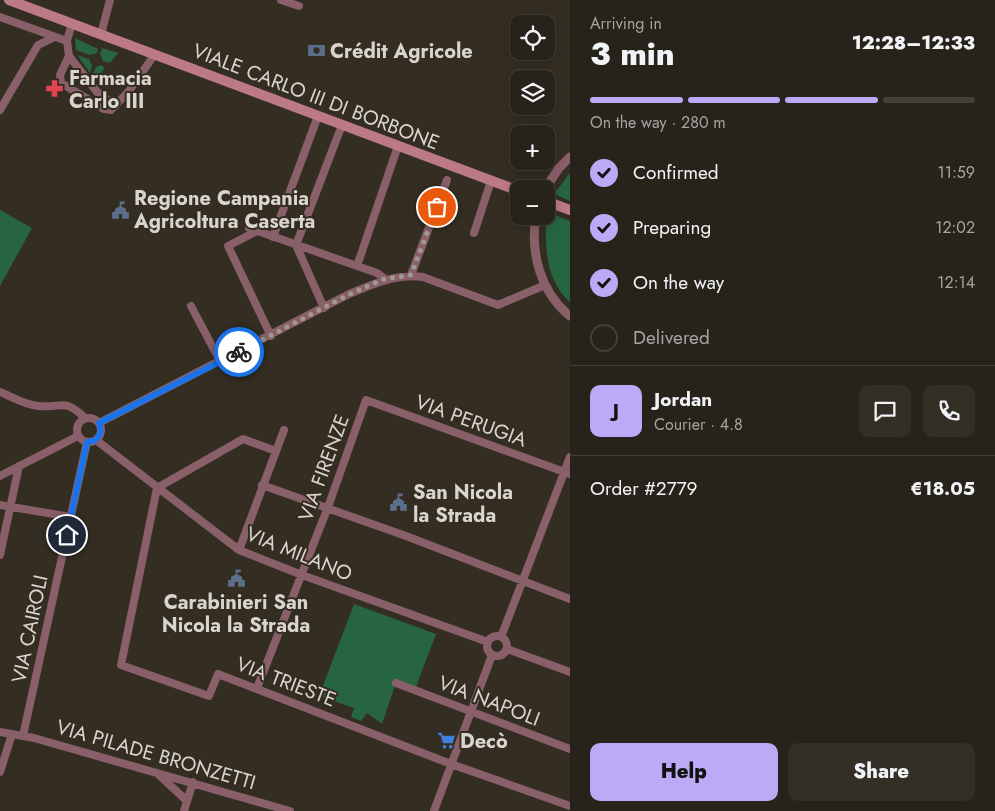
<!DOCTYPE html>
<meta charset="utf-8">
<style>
:root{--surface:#27221a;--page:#332f27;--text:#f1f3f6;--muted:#a4a4a2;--line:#433f39;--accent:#bbaaf6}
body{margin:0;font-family:Jost,sans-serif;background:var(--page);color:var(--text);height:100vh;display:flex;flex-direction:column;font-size:19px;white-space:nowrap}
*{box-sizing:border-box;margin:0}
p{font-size:16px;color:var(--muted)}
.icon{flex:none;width:28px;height:28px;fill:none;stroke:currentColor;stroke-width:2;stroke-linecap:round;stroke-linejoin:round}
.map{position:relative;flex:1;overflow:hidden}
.sheet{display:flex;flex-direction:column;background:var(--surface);width:425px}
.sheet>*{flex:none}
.controls{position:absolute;left:510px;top:15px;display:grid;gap:10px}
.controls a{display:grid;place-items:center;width:45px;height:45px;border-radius:10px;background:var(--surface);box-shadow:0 2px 12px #0003,0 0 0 1px var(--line);font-size:25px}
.pin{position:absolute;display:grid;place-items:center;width:42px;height:42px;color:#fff;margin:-21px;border:2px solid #fff;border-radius:50%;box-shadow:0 1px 5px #0007}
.courier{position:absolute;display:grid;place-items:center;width:50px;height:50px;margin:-25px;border:4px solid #1a73e8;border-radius:50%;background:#fff;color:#222;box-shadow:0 1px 6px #0007}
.summary em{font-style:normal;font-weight:800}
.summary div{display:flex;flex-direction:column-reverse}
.summary{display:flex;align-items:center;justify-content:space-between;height:85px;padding:0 20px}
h1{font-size:32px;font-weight:800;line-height:38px}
.bar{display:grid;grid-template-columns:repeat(4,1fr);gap:8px 5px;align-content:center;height:60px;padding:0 20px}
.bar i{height:6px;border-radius:4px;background:var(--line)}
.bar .selected{background:var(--accent)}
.bar p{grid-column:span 4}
.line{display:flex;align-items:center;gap:12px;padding:0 20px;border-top:1px solid var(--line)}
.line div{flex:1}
.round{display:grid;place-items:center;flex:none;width:52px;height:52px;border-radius:10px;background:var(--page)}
ol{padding:0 20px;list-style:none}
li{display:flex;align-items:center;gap:15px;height:55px}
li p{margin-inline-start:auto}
li .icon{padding:5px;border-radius:50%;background:var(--accent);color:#111;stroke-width:4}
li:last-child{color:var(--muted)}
li i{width:28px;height:28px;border:2px solid var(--line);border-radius:50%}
.primary-button{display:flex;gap:10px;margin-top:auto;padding:10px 20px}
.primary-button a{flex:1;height:58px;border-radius:10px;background:var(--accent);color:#111;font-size:20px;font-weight:800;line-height:58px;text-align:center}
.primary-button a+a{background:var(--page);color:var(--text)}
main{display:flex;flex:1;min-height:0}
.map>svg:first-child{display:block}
.green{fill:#276541}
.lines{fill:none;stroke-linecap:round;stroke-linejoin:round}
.minor{stroke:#895f69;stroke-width:8}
.tertiary{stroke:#895f69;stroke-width:9}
.secondary{stroke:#bc7a89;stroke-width:10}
.done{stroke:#9f9a91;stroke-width:5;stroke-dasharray:0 9}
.route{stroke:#1a73e8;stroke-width:6}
.labels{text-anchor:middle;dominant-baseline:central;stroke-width:4;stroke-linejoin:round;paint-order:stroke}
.poi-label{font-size:20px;font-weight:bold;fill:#d9d4cd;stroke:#342d22;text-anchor:start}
.street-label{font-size:20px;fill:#d9d4cd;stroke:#342d22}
</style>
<main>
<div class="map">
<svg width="570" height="811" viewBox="0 0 570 811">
<rect width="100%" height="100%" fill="#342d22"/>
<path class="green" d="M75 38 98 49 97 53 90 55 76 50Z
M102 48 118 53 110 63 103 61 100 54Z
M77 55 89 59 92 66 90 73Z
M101 65 105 68 96 80 92 77 96 67Z
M570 173V201L554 194Z
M0 210 32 228 0 286Z
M547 212 570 221V302C545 281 544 242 547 212Z
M354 604 436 634 416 687 397 680 382 724 367 713 361 721 351 717 354 708 319 696Z"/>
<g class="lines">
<path class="minor" d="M281 0 299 6
M0 17 67 41
M72 23 67 41 69 56 97 92 116 106
M101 34 110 0
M69 56 60 75 61 83 104 109 111 110 129 91 155 54
M0 110 38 45 55 37
M249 228 377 273 385 279
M257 231 228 246 271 336
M474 233 491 181
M273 237 318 116
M357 266 398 146
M411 275 447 180
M191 306 220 361
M324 308 296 245 342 125
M0 392C12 397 25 405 38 406 64 408 64 398 85 418
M77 430a12 12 0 1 1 24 0a12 12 0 1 1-24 0Z
M99 423 349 294C374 284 396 273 423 277L498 305 545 285
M96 440 239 550 302 575 488 642
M276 451 243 439 157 488 121 665 209 696 218 674 451 764 570 806
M0 476 78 436
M262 485 406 536 570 599
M0 505 71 517
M239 550 284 430
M0 555 19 466
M487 646a10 10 0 1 1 20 0a10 10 0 1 1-20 0Z
M501 637 570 457
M507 649 570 672
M396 683 570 749
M257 688 328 507 366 400 570 474
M0 732 34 738 290 811
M23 736 87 442
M0 772 12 734
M157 773 187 801
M184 811 193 782
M434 811 492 655"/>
<path class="tertiary" d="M545 189 559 168 570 157
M536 216C530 252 540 292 570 316"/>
<path class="secondary" d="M9 0 519 191
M546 201 570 210"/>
</g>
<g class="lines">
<path class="done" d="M239 352 350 294 384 279 411 275 437 207"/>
<path class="route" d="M67 535 87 442C98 442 103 433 99 423L239 352"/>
</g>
<defs>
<symbol id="bank-bare" viewBox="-9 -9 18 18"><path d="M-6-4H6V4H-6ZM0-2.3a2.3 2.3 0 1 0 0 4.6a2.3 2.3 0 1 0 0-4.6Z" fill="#5c6f8a" stroke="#342d22" stroke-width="2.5" paint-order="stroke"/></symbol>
<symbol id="pharmacy-bare" viewBox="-9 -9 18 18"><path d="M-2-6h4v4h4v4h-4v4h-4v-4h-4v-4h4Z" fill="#e0444e" stroke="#342d22" stroke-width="2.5" paint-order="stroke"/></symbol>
<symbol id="civic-bare" viewBox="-9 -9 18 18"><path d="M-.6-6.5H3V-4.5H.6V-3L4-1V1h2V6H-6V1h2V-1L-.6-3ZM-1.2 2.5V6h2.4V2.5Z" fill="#5c6f8a" stroke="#342d22" stroke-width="2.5" paint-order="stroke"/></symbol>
<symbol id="supermarket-bare" viewBox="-9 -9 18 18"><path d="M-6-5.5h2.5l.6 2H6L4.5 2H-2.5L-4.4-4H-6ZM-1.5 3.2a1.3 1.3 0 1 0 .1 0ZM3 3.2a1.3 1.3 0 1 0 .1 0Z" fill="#3f7fe0" stroke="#342d22" stroke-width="2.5" paint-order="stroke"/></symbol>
</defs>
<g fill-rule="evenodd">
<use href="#bank-bare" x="304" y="38" width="25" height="25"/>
<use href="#pharmacy-bare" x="42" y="76" width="25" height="25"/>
<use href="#civic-bare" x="108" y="198" width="25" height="25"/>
<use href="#civic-bare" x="386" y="490" width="25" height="25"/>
<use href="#civic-bare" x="224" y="566" width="25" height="25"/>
<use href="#supermarket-bare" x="434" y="728" width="25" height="25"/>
</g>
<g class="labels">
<g class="poi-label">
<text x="330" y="51">Crédit Agricole</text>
<text x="69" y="78">Farmacia<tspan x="69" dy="23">Carlo III</tspan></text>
<text x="134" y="198">Regione Campania<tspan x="134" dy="23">Agricoltura Caserta</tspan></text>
<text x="413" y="492">San Nicola<tspan x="413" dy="23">la Strada</tspan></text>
<text x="236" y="602" text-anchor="middle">Carabinieri San<tspan x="236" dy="23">Nicola la Strada</tspan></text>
<text x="460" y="741">Decò</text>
</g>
<g class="street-label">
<text transform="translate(316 97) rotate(21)">VIALE CARLO III DI BORBONE</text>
<text transform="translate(471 421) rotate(20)">VIA PERUGIA</text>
<text transform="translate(324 468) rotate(-70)">VIA FIRENZE</text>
<text transform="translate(299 554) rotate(22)">VIA MILANO</text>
<text transform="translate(30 629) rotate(-78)">VIA CAIROLI</text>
<text transform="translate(286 682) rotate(21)">VIA TRIESTE</text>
<text transform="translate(489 701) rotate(21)">VIA NAPOLI</text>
<text transform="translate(156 755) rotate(16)">VIA PILADE BRONZETTI</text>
</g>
</g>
</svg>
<div class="controls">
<a><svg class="icon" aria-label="locate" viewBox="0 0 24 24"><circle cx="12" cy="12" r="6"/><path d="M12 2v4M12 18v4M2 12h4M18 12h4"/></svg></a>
<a><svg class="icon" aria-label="layers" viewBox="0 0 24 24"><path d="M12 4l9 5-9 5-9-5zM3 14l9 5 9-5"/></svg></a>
<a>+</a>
<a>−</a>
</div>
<div class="pin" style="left:437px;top:207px;background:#ea580c"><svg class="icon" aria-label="bag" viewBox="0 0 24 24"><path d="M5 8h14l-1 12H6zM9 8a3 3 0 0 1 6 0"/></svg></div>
<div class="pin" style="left:67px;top:535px;background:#1f2937"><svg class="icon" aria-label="home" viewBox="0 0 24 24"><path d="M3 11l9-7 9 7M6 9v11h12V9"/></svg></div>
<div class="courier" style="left:239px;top:352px"><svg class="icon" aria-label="bike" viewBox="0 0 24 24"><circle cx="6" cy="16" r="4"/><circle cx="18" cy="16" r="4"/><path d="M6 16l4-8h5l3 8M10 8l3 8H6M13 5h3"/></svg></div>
</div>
<section class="sheet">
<div class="summary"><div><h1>3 min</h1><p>Arriving in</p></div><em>12:28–12:33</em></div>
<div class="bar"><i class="selected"></i><i class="selected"></i><i class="selected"></i><i></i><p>On the way · 280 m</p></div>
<ol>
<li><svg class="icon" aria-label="check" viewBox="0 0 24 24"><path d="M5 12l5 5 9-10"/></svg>Confirmed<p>11:59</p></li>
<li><svg class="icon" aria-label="check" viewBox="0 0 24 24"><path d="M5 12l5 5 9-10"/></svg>Preparing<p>12:02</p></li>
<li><svg class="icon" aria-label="check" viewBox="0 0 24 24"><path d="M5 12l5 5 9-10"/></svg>On the way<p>12:14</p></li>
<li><i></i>Delivered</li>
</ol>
<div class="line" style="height:90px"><b class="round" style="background:var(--accent);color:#111">J</b><div><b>Jordan</b><p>Courier · 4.8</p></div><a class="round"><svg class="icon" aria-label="chat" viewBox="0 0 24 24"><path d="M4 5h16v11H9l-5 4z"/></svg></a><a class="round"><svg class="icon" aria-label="phone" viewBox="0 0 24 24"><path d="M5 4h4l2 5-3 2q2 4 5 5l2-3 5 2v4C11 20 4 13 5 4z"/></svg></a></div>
<div class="line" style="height:65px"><div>Order #2779</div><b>€18.05</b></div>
<div class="primary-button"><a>Help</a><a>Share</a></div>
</section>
</main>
